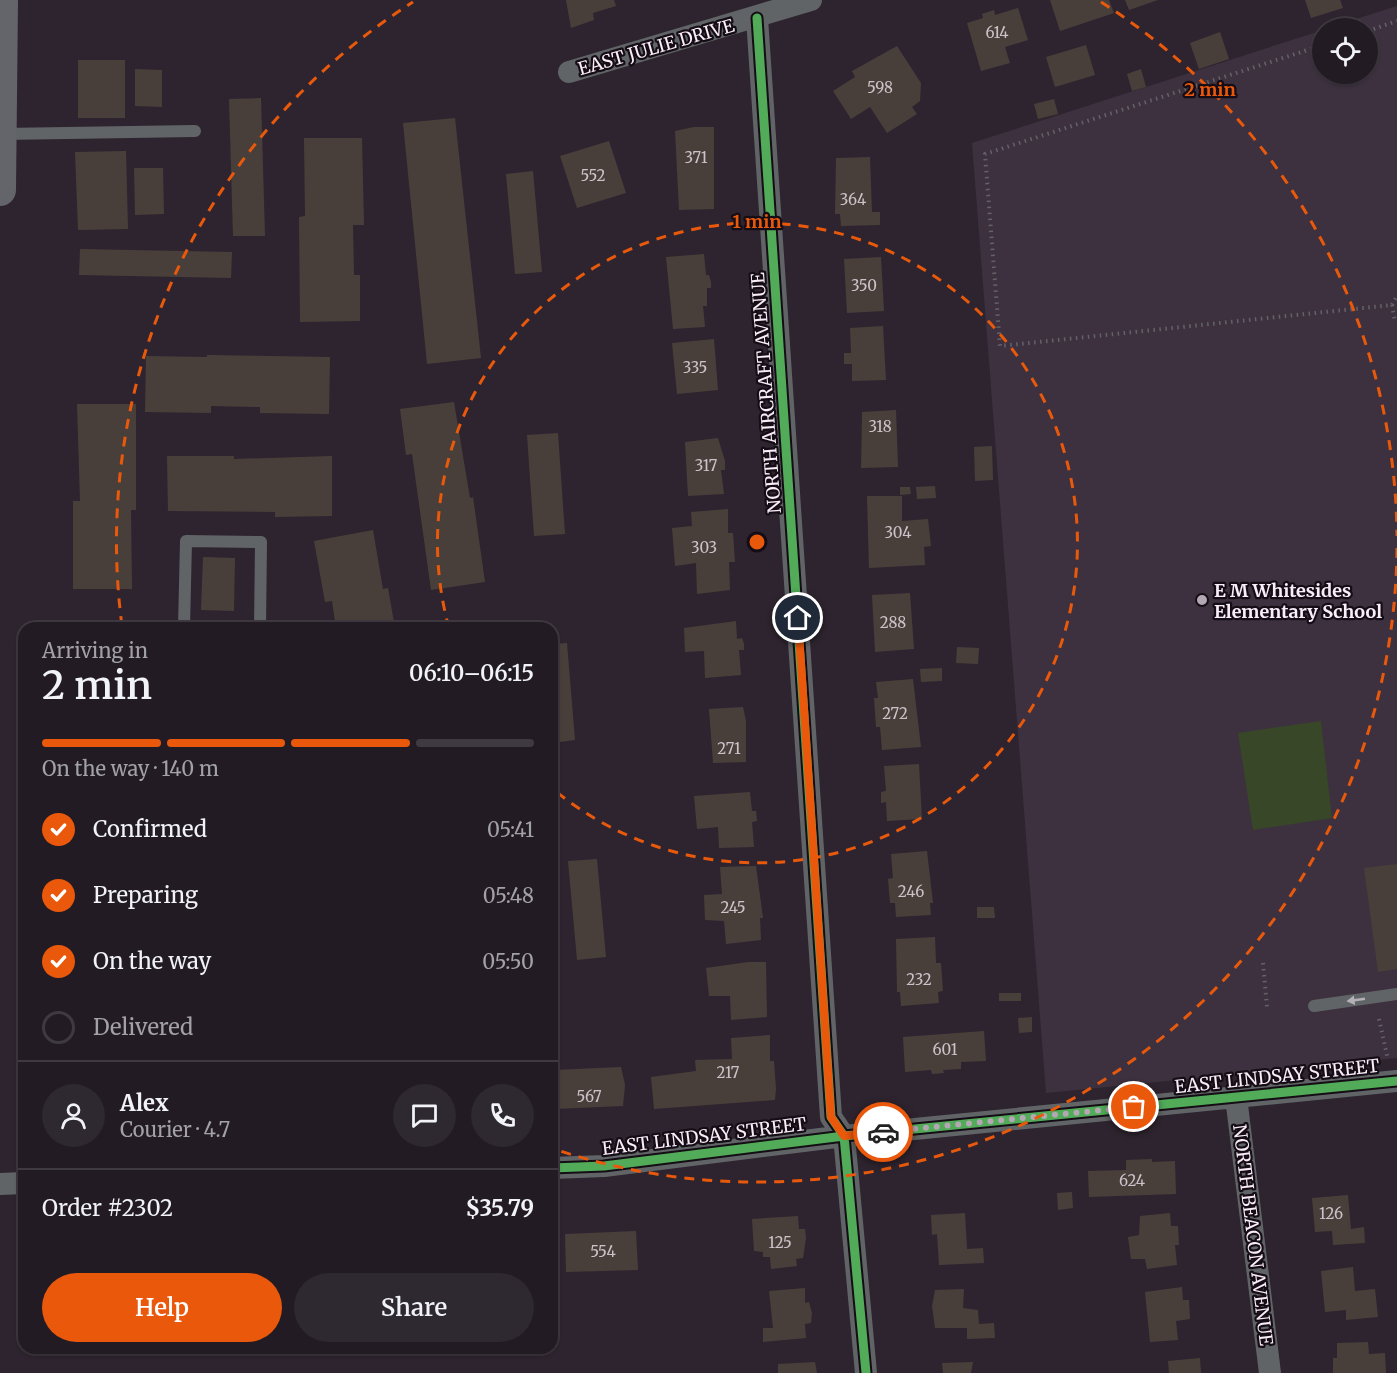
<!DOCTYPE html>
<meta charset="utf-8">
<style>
:root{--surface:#221b23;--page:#2e2830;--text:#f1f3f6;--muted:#a2a1a6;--line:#3f3941;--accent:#ea580c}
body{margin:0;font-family:Merriweather,serif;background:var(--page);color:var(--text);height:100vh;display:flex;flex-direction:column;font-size:22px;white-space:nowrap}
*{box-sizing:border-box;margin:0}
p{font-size:20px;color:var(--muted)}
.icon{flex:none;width:33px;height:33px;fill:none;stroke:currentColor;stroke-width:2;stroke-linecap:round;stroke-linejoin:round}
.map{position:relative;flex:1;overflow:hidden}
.side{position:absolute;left:18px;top:622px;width:540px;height:732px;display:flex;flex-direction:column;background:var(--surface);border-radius:18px;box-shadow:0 2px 4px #0004,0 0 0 2px var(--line)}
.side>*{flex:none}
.tools{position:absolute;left:1312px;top:18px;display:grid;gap:12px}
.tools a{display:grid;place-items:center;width:66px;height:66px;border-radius:50%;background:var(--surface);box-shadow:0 2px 4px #0004,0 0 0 2px var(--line);font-size:30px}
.pin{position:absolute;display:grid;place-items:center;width:51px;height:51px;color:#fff;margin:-26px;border:3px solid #fff;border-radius:50%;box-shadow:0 2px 6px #0007}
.courier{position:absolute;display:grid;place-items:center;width:60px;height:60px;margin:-30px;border:4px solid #ea580c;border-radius:50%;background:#fff;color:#222;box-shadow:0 2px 8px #0007}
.headline em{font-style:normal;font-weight:600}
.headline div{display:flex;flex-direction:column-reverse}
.headline{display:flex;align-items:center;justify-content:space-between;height:102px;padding:0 24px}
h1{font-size:39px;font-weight:600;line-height:45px}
.bar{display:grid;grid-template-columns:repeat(4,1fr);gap:9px 6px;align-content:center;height:72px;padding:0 24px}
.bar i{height:8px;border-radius:4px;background:var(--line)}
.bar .on{background:var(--accent)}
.bar p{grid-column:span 4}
.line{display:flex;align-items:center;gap:15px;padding:0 24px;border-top:2px solid var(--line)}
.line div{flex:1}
.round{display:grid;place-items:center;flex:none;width:63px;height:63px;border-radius:32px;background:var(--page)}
ol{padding:0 24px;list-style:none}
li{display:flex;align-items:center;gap:18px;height:66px}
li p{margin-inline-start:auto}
li .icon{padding:6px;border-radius:50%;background:var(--accent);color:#fff;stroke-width:4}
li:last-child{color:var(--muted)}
li i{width:33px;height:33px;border:3px solid var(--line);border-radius:50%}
.primary-button{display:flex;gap:12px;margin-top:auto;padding:12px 24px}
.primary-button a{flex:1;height:69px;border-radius:36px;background:var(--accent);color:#fff;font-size:24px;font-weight:600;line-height:69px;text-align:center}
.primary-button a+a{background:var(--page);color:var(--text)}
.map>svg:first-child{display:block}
.education{fill:#3d313f}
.green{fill:#374727}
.building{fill:#493f3a}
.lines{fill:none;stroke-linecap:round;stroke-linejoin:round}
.path{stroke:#646267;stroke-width:4;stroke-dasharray:1.5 4.5;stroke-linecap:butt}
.lane{stroke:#616466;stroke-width:12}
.street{stroke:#616466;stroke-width:22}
.secondary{stroke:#64656a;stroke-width:32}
.cycleway-casing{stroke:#150d15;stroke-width:13}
.cycleway{stroke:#51ab58;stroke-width:9}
.oneway{fill:#b5afb7}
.done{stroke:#b3a7b3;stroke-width:6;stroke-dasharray:0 10.8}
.route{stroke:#ea580c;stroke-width:8}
.ring{fill:none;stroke:#e8590c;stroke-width:3;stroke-dasharray:10 8}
.poi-dot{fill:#b3a7b3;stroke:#150d15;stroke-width:2}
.labels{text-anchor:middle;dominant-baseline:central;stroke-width:4.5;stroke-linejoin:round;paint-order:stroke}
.number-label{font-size:15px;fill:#cec2ca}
.street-label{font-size:18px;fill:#faedfa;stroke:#150d15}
.poi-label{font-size:18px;font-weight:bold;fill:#faedfa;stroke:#150d15;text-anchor:start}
.centre{fill:#e8590c;stroke:#150d15;stroke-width:3}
.ring-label{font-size:18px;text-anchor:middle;font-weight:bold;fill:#e8590c;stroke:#150d15;stroke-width:4.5;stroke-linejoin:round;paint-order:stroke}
</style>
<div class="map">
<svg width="1397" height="1373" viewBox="0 0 1397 1373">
<rect width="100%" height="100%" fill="#2e242f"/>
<path class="education" d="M1397 6V1058L1046 1093 972 143 1323 30V74H1368V28H1328Z"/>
<path class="green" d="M1321 721 1332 818 1253 830 1238 733Z"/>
<path class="building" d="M566 0H614L616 6 593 13 594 20 571 28Z
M1050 0H1109L1114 13 1060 31Z
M1125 0H1158L1129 10Z
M1305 0H1340L1343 8 1311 18Z
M1018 8 1028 40 1005 47 1010 63 981 71 967 23 983 18 982 14 994 10 995 15Z
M1220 32 1229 59 1199 69 1190 43Z
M1086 45 1095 75 1055 87 1046 57Z
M897 46 921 83 920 101 912 107 917 114 887 133 870 107 851 119 833 91 855 77 852 71Z
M78 60H125V118H78Z
M135 69 162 70V107L135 106Z
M1141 69 1146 87 1132 91 1127 74Z
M261 98 265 236H233L229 99Z
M1054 99 1058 114 1038 119 1034 104Z
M455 118 481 358 427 364 403 123Z
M694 127H714V209L679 210 675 131Z
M304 138H362L364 225H353L354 275H360V321L300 322 299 217 305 216Z
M609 141 626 193 577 208 560 156Z
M126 151 128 229 78 230 75 152Z
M870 157 872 212H880V225L841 226 840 214H835L836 158Z
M134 168H163L164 214 135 215Z
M533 171 542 272 515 274 506 174Z
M80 249 232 252 231 278 79 275Z
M704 254 706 275H709L711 282V288H707V306H703L705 327 673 329 666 257Z
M881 257 884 311 847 313 844 259Z
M883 326 886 380 852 381V364H844V353H851L850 328Z
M714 339 718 390 677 394 672 343Z
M207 355 330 357 329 414 260 413V407L211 406V413L145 412 146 356 207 357Z
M454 402 470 498 473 497 485 582 431 590 412 454 406 455 400 409Z
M77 404H136V510H131L132 589H73V501H80Z
M896 410 898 467 861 468 862 412Z
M558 433 565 534 534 536 527 435Z
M718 438 725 461V470H721L724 494 688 496 685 442Z
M992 446 993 480 975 481 974 447Z
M167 456H234V459L332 456V516L275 517V512L168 511Z
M935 486 936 498 917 499 916 487Z
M900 487H910L911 494 900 495Z
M867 496H902V521L928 519 931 546 924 547 925 565 869 568Z
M728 509V533H733L735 562H729L730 590 697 594 696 563 675 566 672 528 692 526 691 512Z
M373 530 383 589 388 588 395 628H336L332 601 325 602 314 541Z
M203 557 235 558 234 611 201 610Z
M910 593 914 649 875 652 872 595Z
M736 621 737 639 742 638 744 644V650H739L741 675 705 678 704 651 685 652 684 628Z
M567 643 575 740 552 743V644Z
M957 647 979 648 978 664 956 663Z
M942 668V681L921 682 920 669Z
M913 679 921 747 882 750 880 727H876L874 698H878L876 682Z
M743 707 746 721V762L713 763 709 709Z
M919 764 922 819 887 821 886 802 881 803V792L886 791 884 766Z
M750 792 752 811H756L757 821 752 822 754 847 719 848 718 827 697 829 694 796Z
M927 851 933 903H930L931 915 896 917 895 903H890L888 879 893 878 891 854Z
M597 859 606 957 577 960 568 861Z
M1397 864V969L1378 972 1364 868Z
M756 866 763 918H760L761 940 726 944 724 921 705 920 704 895 722 894 720 867Z
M977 907H994L995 918H977Z
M935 937 936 963H941L943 991 938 992 939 1003 901 1006 900 992H897L896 939Z
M748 962H766L767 1017 731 1020 730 996H709L706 968Z
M999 993H1021V1001H999Z
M1032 1017V1032L1019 1033 1018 1018Z
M984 1031 986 1061 961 1062V1069L943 1070 944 1073 932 1074 931 1070 905 1072 903 1037Z
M770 1035V1061H774L776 1089 775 1100 654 1109 651 1077 696 1071 695 1060 732 1059 731 1038Z
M621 1067 625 1085 623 1106 554 1109V1070Z
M1152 1159V1162L1175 1161 1176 1194 1089 1197 1088 1171 1126 1170V1160Z
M1072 1192 1073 1208 1058 1210 1057 1193Z
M1348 1195 1351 1229 1364 1227 1365 1243 1333 1245 1332 1231 1315 1232 1312 1198Z
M965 1213 967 1249 983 1248 984 1263 939 1265 937 1234 932 1235 931 1215Z
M1170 1213 1171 1226H1178L1179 1245H1175L1177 1265 1147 1269 1145 1259H1131L1128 1237 1139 1235 1140 1216Z
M798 1216 799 1229H805L806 1238 803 1258 796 1259 797 1266 771 1269 770 1257H763V1252L754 1251 752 1219Z
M636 1231 638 1270 566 1272 565 1234Z
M1353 1267 1355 1291 1375 1289 1378 1317 1346 1320V1310L1325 1312 1321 1271Z
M1182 1287 1183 1300H1189L1190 1319 1176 1321 1178 1340 1150 1342 1145 1292Z
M805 1288V1303L809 1302 812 1313 811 1323 805 1324 806 1338 763 1342V1328H773L769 1291Z
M964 1289 963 1308 978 1310 979 1324 994 1323 995 1338 967 1339V1328H935L932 1306 935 1290Z
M1368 1342 1369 1354 1385 1353 1386 1373H1333V1358H1337V1343Z
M1200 1358 1201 1373H1169L1168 1361Z
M815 1362 817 1373H778V1364Z
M973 1362 971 1373H943L942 1363Z"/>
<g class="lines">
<path class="path" d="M1368 31 1397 21
M1323 45 985 154 1000 346 1392 305 1397 296
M1392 305 1395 322
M1263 963 1267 1007
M1379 1019 1388 1060"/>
<path class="lane" d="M2 134 195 131
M184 628 186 541 261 542 260 628
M1314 1006 1397 994"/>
<path class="street" d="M757 18 831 1117 844 1136 866 1373
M569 72 811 0
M1236 1097 1270 1373
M552 1168 604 1166 844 1136 1397 1081
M0 1184 24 1183"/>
<path class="secondary" d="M0 190 2 0"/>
<defs>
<path id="cycleway" d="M757 18 831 1117 844 1136 866 1373
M552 1168 604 1166 844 1136 1397 1081"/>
</defs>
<use href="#cycleway" class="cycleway-casing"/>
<use href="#cycleway" class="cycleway"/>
</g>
<defs><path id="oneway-solid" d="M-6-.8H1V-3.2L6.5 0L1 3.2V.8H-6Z" transform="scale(1.5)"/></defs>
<use class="oneway" href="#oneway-solid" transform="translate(1356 1000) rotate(172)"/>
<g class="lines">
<path class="done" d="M883 1132 1134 1107"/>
<path class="route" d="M798 618 831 1117 844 1136 883 1132"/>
</g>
<g class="ring">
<path d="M449 628A320 320 0 1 1 553 789"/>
<path d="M1397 548A640 640 0 0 1 554 1149M122 626A640 640 0 0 1 413 2M1101 2A640 640 0 0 1 1397 536"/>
</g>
<circle class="poi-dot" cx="1202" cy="600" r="6"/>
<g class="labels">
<g class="number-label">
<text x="997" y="32">614</text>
<text x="880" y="87">598</text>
<text x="696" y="157">371</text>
<text x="593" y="175">552</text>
<text x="853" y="199">364</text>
<text x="864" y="285">350</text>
<text x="695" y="367">335</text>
<text x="880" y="426">318</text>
<text x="706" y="465">317</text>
<text x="898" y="532">304</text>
<text x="704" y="547">303</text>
<text x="893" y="622">288</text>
<text x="895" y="713">272</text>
<text x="729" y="748">271</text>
<text x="911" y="891">246</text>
<text x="733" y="907">245</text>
<text x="919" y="979">232</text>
<text x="945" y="1049">601</text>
<text x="728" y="1072">217</text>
<text x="589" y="1096">567</text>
<text x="1132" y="1180">624</text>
<text x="1331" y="1213">126</text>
<text x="780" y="1242">125</text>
<text x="603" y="1251">554</text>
</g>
<g class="street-label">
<text transform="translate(656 47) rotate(-16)">EAST JULIE DRIVE</text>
<text transform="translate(766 393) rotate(-94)">NORTH AIRCRAFT AVENUE</text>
<text transform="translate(1277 1076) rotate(-6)">EAST LINDSAY STREET</text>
<text transform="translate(704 1136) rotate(-7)">EAST LINDSAY STREET</text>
<text transform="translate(1253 1235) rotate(83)">NORTH BEACON AVENUE</text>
</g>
<g class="poi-label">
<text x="1214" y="590">E M Whitesides<tspan x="1214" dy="21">Elementary School</tspan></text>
</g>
</g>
<circle cx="757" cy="542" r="9" class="centre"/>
<g class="ring-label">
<text x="1210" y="96">2 min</text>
<text x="757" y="228">1 min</text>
</g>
</svg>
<div class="tools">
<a><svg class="icon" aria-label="locate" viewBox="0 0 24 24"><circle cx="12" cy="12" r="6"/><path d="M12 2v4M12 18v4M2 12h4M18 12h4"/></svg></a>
</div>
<div class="pin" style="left:1134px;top:1107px;background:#ea580c"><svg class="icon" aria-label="bag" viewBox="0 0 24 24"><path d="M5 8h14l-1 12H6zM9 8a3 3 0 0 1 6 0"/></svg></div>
<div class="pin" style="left:798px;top:618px;background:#1f2937"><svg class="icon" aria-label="home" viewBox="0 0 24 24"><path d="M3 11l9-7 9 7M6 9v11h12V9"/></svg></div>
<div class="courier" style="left:883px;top:1132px"><svg class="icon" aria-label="car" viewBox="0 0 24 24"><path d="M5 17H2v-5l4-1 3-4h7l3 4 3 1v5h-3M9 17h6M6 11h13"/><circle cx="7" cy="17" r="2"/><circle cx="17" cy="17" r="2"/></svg></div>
<section class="side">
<div class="headline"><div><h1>2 min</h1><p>Arriving in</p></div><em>06:10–06:15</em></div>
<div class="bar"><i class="on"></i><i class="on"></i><i class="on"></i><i></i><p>On the way · 140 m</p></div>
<ol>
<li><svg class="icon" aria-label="check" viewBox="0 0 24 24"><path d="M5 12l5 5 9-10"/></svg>Confirmed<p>05:41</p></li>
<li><svg class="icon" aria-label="check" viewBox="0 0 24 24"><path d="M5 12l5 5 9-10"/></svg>Preparing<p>05:48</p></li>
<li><svg class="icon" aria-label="check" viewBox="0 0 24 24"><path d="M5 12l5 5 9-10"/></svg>On the way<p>05:50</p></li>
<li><i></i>Delivered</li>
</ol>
<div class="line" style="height:108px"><a class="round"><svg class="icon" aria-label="person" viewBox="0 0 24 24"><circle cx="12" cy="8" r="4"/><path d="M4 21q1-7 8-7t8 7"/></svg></a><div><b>Alex</b><p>Courier · 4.7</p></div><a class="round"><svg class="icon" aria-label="chat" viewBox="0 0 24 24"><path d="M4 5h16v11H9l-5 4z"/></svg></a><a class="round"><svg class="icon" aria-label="phone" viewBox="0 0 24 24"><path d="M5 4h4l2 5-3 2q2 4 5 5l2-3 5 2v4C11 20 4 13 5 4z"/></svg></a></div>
<div class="line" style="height:78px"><div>Order #2302</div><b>$35.79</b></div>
<div class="primary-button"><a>Help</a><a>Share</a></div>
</section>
</div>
